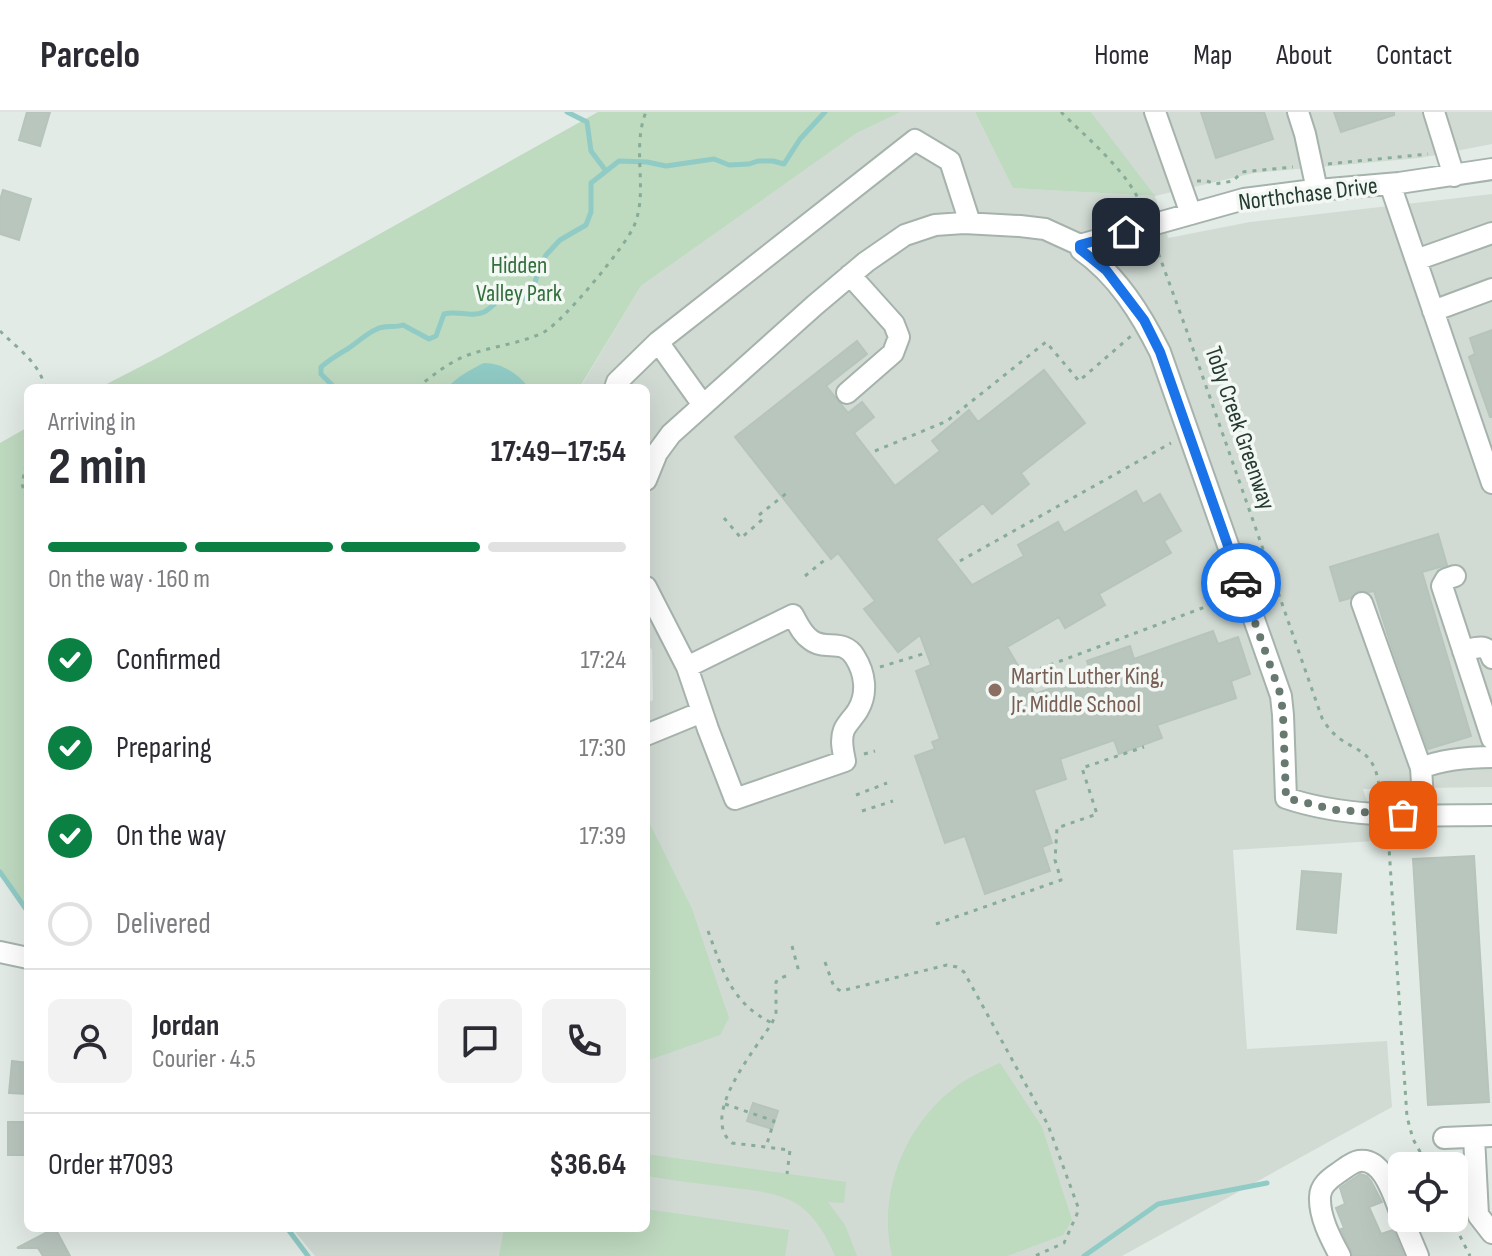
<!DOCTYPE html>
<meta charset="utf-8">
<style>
:root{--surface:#fff;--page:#f2f2f3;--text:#2b2b33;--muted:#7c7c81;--line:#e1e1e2;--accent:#0b8043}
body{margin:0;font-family:"Sofia Sans Condensed",sans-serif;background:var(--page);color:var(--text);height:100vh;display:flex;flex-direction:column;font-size:30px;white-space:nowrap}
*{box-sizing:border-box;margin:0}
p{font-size:26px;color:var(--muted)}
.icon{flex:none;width:44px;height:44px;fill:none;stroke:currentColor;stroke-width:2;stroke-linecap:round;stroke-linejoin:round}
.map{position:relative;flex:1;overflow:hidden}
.sheet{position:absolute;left:24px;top:272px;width:626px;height:848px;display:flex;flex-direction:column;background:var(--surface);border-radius:12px;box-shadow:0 8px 32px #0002}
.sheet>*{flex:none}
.controls{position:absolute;left:1388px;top:1040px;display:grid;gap:16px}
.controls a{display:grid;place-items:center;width:80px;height:80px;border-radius:12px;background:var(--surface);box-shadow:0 8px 32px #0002;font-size:40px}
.pin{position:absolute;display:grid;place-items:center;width:68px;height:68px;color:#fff;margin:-34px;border-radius:16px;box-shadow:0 4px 12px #0006}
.courier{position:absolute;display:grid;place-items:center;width:80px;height:80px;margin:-40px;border:6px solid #1a73e8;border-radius:50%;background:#fff;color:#222;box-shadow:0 2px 10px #0007}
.headline em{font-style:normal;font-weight:700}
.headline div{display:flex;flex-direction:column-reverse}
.headline{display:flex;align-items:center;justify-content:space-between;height:136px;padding:0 24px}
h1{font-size:52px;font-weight:700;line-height:60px}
.bar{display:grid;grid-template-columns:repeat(4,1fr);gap:12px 8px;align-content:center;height:96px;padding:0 24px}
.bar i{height:10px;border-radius:6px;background:var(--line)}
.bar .on{background:var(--accent)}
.bar p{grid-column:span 4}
.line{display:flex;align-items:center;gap:20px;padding:0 24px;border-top:2px solid var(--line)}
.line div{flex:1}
.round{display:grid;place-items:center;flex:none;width:84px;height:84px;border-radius:12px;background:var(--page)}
ol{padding:0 24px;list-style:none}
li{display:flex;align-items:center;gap:24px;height:88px}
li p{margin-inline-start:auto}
li .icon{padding:8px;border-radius:50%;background:var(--accent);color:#fff;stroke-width:4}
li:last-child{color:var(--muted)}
li i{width:44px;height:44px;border:4px solid var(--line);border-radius:50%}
header{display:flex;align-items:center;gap:48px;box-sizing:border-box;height:112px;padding:0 40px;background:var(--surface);border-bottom:2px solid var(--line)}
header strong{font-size:38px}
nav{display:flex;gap:44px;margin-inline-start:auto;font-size:28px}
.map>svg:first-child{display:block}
.built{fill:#d1dbd4}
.green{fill:#bedabf}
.water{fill:#91cbc6}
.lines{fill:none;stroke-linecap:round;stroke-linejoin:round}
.stream{stroke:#91cbc6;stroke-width:5}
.building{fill:#b9c6be;stroke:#b6c4bb;stroke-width:2}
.minor-casing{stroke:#a6b3ac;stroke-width:24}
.path{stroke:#87ac97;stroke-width:3;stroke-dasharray:4 6;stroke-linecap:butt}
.minor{stroke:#fff;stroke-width:20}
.done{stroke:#687970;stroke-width:8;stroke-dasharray:0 14.4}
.route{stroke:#1a73e8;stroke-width:10}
.education-dot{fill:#8d6e63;stroke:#f3f8f5;stroke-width:3}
.labels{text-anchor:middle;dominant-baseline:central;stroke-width:7;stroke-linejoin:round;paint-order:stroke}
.street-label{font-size:24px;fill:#253b30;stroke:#f3f8f5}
.park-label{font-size:24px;fill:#336e3c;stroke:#f3f8f5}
.education-label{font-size:24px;fill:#785e54;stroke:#f3f8f5;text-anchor:start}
</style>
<header>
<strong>Parcelo</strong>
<nav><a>Home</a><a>Map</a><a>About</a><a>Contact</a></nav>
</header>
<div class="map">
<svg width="1492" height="1144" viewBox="0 0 1492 1144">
<rect width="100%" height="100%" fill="#e3ebe6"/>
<path class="built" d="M901 0H975L1014 76 1153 84 1091 0H1492V32L1420 46 1254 61 1155 84 1168 126 1250 110 1492 82V675L1363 677 1372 705 1374 729 1233 738 1247 937 1387 929 1392 995 1122 1144H315L292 1116H646V591L653 588 652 538 646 529V276H582L581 274 641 174 857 21Z"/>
<path class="green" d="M598 0H901L857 21 641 174 581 273 582 276H99L161 244Z
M975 0H1091L1155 84 1013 76Z
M28 315V801L0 762V331Z
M646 704 692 797 729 906 720 923 646 949Z
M1000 951 1042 1015 1072 1108 1063 1123 1007 1144H892C877 1081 905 1012 957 974 970 964 985 958 1000 951Z
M646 1042 846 1070 844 1091 828 1090 845 1113 857 1144H835C827 1124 813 1101 794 1090 774 1079 749 1078 727 1075 700 1072 673 1068 646 1064Z
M646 1097 789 1118 785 1144H499L504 1116H646Z"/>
<path class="water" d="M484 251C502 251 519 262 529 276H447C457 265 471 257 484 251Z"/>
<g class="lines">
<path class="stream" d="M567 0 587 10 591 39 606 59
M335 276 321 262V255C330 247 339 242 349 236 358 230 367 221 377 217 385 213 394 216 403 213L429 227 436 224 444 202C458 198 471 206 484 200 489 198 495 191 500 187L520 188 527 185 535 171 538 159 546 143 560 128 586 113 591 100V71L619 49 647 50 666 54 714 47 729 53 749 52 758 49H773L784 52 800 27 825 0
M0 760 28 800
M287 1116 308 1144
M1084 1144 1158 1092 1267 1071"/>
</g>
<path class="building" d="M27 0H50L40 34 19 28Z
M1201 0H1264L1273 27 1216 46Z
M1334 0H1394V3L1341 20Z
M3 78 31 87 19 128 0 122V88Z
M1492 218V305H1490L1469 245 1475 242 1470 226Z
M857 229 867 242 826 274 848 301 862 290 874 305 854 321 895 374 940 339 932 329 969 298 978 310 1044 258 1085 311 1021 361 1029 372 992 402 983 391 936 427 972 473 1024 444 1018 433 1058 410 1064 421 1136 379 1143 392 1160 382 1181 419 1164 429 1171 441 1099 482 1105 493 1065 516 1059 505 1007 535 1035 582 1091 562 1087 549 1130 534 1134 547 1213 519 1218 532 1238 525 1250 562 1231 569 1236 586 1157 613 1162 626 1119 642 1114 628 1060 647 1066 667 1034 678 1052 731 1042 735 1050 759 985 782 965 724 945 731 915 644 935 637 932 630 940 627 916 559 931 553 920 523 898 540 864 497 875 489 838 441 831 447 735 325Z
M1438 422 1447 453 1422 460 1471 624 1428 637 1390 530 1374 479 1369 480 1358 479 1350 486 1340 489 1330 455Z
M1474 744 1489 990 1428 993 1413 747Z
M1302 759 1341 762 1336 821 1297 817Z
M12 949 28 951V982L9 981Z
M753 991 778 999 772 1017 747 1009Z
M8 1010H28V1043H8Z
M1360 1062 1367 1064 1371 1069 1382 1090 1369 1095 1381 1122 1393 1118 1404 1144H1353L1341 1117 1344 1116 1336 1096 1345 1092 1340 1076Z
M55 1116 70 1144H43L38 1136H17Z"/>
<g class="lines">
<defs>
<path id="minor" d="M1155 0 1191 102
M1298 0 1305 22 1317 78
M1434 0 1454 64
M1390 72 1492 371
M1080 133 1244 87 1306 79 1399 71 1492 57
M1416 148 1492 121
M1433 199 1492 177
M658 230 915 28 950 49 970 111
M615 276 617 270 658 230 703 293
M847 281 893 241 899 225 894 212 850 163
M646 368 657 341 671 322 815 193 866 150 905 123 935 113 964 111 1020 114 1045 117 1080 133 1081 138C1117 163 1141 202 1160 240L1281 584 1283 603 1286 686C1351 708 1424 703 1492 703
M1455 464 1446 467 1442 474 1492 627
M646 475 687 555
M1362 491 1421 656 1424 703
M793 503C798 512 802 522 811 528 825 539 844 526 855 545 865 561 868 581 858 598 854 605 847 611 844 618 840 628 843 639 845 649L735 687 708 617 687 555Z
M1463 539C1476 536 1487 530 1492 546
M646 623 702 600
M1421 656C1444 647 1467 645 1492 645
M0 840 28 846
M1474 1025 1478 1103 1492 1121
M1444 1026 1492 1024
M1402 1106 1418 1144
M1340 1144C1331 1127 1319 1105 1320 1085 1320 1074 1329 1067 1338 1061 1344 1057 1352 1050 1359 1049 1384 1045 1395 1088 1402 1105"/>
</defs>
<use href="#minor" class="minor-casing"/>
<path class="path" d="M1061 0C1088 27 1131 62 1143 98
M1328 52 1428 42
M1197 69H1207L1215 72 1233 69 1242 60 1293 55
M1155 132 1185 214 1322 606C1345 647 1377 624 1380 685
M0 219C17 236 40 251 45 276
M417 276C433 263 449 250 468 243 493 234 520 232 544 220 563 210 625 135 634 114 649 79 631 37 646 0
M875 339 947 309 1046 230 1079 269 1131 224
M28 343 22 372 28 391
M759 403 788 380
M724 406 741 426 763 407
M960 449 1171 331
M805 464 827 446
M880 555 926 541
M1031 560 1229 486
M864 642 875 639
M856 683 887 671
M862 699 893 689
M1382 721 1389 736 1407 1005 1413 1027 1428 1054
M936 812 1061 768 1055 748 1057 716 1097 702 1082 656 1144 635
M708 819C723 859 731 891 772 911
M792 834 799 860
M825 850 834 875 841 879 947 853 957 855 964 860 1048 1013 1078 1095 1077 1102 1064 1131 1035 1144
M786 864 778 867 776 870V902L772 911C755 938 699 1004 732 1031L790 1038 787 1062
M725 992 774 1009 766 1035
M1451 1106 1470 1144"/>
<use href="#minor" class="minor"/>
</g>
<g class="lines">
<path class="done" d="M1241 471 1281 584 1283 603 1286 686 1336 698 1403 703"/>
<path class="route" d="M1126 120 1080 133V137L1106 158 1144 208 1160 240 1241 471"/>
</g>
<circle class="education-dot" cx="995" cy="578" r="8"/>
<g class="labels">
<g class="street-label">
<text transform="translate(1308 82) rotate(-7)">Northchase Drive</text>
<text transform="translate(1240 316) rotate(71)">Toby Creek Greenway</text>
</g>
<g class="park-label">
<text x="519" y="153">Hidden<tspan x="519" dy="28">Valley Park</tspan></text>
</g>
<g class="education-label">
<text x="1011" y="564">Martin Luther King,<tspan x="1011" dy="28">Jr. Middle School</tspan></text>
</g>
</g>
</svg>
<div class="controls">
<a><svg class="icon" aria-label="locate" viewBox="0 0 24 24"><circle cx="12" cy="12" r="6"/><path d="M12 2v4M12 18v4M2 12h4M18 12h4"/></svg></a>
</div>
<div class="pin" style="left:1403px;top:703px;background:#ea580c"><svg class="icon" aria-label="bag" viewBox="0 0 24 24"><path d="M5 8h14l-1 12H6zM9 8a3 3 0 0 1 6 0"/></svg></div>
<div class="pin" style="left:1126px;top:120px;background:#1f2937"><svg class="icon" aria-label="home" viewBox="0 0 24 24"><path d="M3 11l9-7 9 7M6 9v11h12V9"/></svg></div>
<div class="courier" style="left:1241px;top:471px"><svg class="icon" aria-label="car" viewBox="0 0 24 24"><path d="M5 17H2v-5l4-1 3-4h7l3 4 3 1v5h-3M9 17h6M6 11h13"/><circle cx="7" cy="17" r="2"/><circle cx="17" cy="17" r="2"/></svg></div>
<section class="sheet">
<div class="headline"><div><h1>2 min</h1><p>Arriving in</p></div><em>17:49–17:54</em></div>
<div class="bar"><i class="on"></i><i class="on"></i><i class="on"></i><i></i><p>On the way · 160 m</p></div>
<ol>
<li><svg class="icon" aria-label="check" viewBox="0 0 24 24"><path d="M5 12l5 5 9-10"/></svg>Confirmed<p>17:24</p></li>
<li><svg class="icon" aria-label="check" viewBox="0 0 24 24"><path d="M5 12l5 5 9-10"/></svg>Preparing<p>17:30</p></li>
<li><svg class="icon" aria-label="check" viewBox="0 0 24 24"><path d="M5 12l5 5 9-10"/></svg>On the way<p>17:39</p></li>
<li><i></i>Delivered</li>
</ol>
<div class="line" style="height:144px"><a class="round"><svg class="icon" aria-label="person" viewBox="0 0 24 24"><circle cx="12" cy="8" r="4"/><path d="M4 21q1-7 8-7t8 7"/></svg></a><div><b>Jordan</b><p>Courier · 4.5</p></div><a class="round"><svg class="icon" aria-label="chat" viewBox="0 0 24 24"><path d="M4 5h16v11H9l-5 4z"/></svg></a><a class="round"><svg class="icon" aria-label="phone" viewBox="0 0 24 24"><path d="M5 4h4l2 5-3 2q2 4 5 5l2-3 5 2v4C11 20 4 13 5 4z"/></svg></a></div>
<div class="line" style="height:104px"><div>Order #7093</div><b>$36.64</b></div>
</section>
</div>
